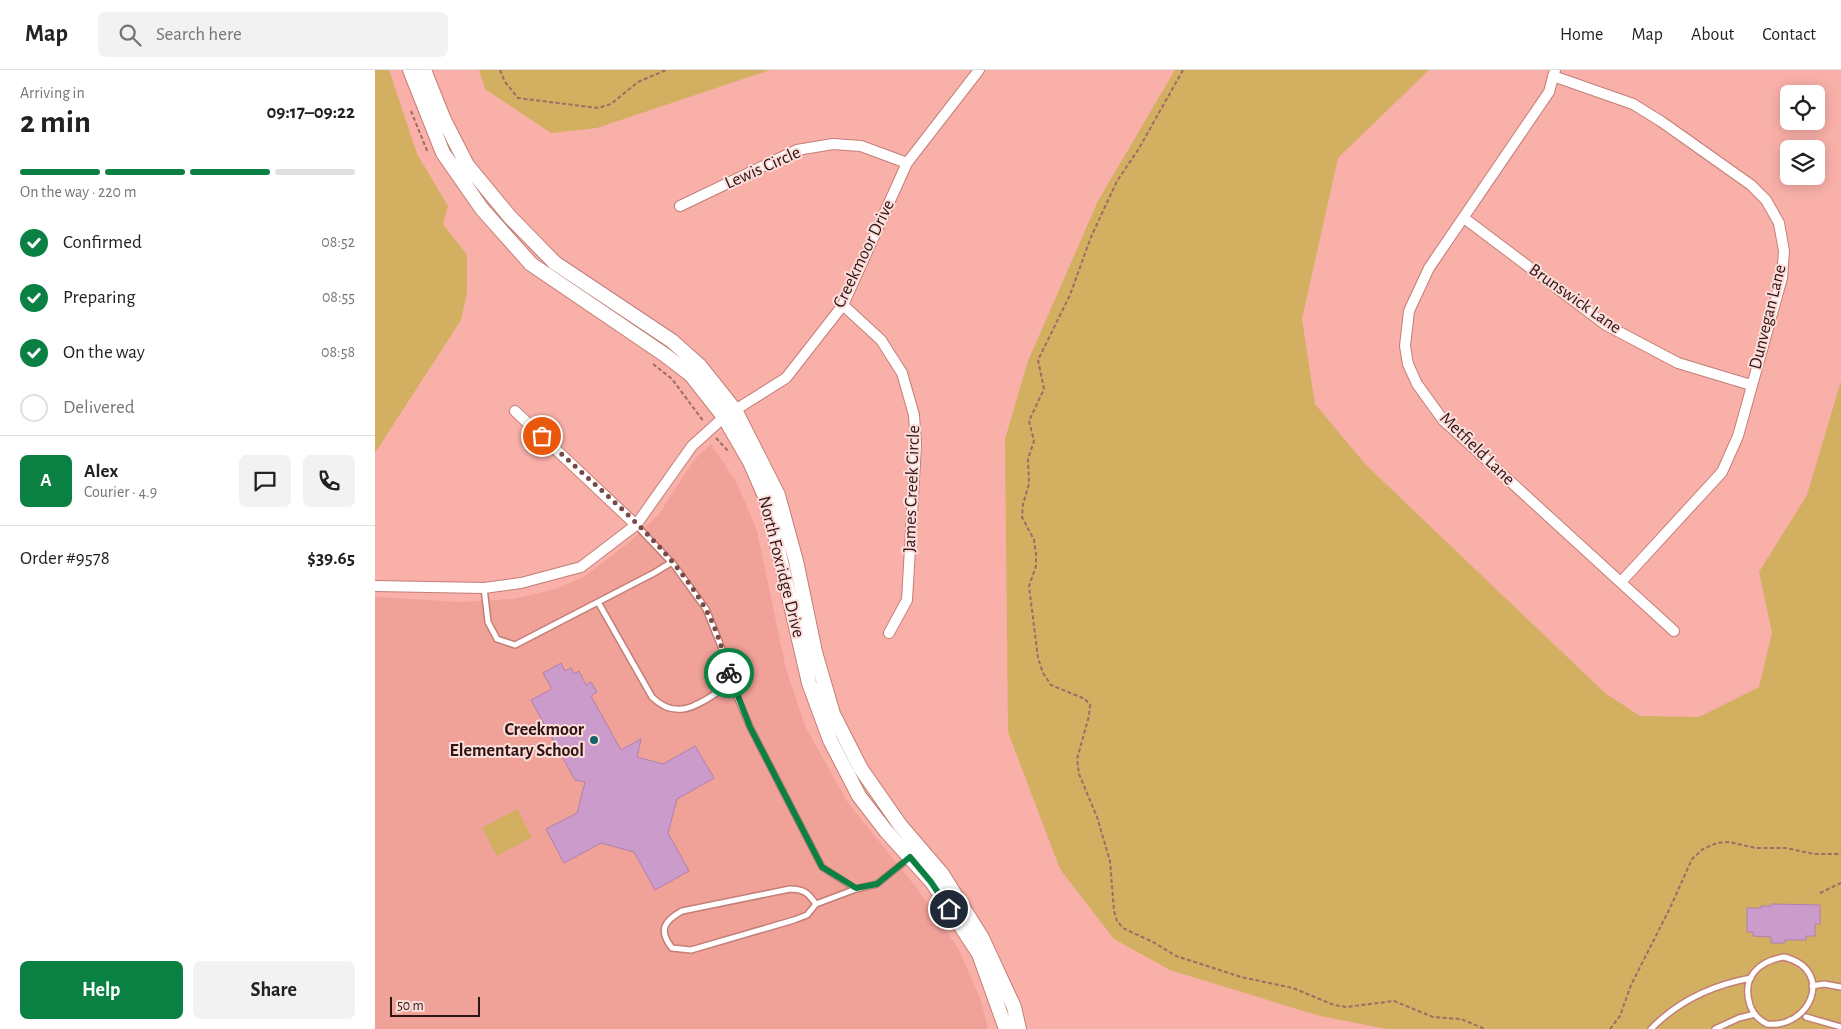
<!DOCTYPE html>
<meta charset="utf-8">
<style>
:root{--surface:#fff;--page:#f2f2f2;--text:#222;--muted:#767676;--line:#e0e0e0;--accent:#0b8043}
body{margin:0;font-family:"Alegreya Sans",sans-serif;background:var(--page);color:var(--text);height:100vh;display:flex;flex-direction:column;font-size:19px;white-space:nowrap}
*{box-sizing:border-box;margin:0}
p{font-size:16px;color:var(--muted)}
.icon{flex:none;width:28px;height:28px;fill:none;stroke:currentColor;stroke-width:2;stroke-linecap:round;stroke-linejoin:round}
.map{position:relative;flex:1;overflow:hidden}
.details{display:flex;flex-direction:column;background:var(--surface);width:375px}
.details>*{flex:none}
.tools{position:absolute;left:1405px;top:15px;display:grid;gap:10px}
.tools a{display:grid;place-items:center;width:45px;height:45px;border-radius:8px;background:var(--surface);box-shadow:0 2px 12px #0003;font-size:25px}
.scale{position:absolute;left:15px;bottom:12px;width:90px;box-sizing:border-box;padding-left:5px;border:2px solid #2f1513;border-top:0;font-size:14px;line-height:18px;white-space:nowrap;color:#2f1513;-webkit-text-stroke:4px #fcddda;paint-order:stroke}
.pin{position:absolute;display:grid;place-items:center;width:42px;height:42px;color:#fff;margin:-21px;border:2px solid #fff;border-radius:50%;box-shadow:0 1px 5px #0007}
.courier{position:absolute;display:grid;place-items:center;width:50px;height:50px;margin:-25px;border:4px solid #0b8043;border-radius:50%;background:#fff;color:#222;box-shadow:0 1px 6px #0007}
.head em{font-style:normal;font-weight:700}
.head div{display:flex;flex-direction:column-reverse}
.head{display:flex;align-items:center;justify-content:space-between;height:85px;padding:0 20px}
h1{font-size:32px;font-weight:700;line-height:38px}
.bar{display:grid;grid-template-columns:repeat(4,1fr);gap:8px 5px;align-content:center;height:60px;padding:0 20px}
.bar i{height:6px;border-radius:4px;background:var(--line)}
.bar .active{background:var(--accent)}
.bar p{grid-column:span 4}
.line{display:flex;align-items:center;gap:12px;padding:0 20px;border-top:1px solid var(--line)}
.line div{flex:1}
.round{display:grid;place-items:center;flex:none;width:52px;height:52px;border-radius:8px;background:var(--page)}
ol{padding:0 20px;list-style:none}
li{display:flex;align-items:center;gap:15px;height:55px}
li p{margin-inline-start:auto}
li .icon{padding:5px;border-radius:50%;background:var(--accent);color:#fff;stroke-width:4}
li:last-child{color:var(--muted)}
li i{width:28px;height:28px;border:2px solid var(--line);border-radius:50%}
.action{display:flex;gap:10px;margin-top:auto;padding:10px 20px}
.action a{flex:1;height:58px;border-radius:8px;background:var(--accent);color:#fff;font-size:20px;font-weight:700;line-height:58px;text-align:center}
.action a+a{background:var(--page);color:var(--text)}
header{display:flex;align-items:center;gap:30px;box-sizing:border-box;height:70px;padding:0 25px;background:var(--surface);border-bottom:1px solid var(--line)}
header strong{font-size:24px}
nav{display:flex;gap:28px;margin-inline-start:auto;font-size:18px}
.search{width:350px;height:45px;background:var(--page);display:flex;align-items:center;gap:12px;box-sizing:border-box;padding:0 18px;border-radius:8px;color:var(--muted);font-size:19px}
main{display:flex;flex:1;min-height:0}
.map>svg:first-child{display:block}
.built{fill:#f0a198}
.green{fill:#d2af61}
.building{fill:#cb9bcc;stroke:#af80af}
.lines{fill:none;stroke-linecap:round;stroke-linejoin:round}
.lane-casing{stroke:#c37e77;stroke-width:8}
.street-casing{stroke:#c37e77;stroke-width:12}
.secondary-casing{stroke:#c37e77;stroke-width:16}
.path{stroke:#9f6b66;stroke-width:2;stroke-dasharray:4 2.5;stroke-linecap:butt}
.lane{stroke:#fff;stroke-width:5}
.street{stroke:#fff;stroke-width:10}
.secondary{stroke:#fff;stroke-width:14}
.done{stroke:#764b47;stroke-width:5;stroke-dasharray:0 9}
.route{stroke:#0b8043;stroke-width:6}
.poi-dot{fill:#16636c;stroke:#fcddda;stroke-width:2}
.labels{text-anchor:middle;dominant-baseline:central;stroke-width:4;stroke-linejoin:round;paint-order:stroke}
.street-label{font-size:18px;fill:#2f1513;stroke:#fcddda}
.poi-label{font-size:18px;font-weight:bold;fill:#2f1513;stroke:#fcddda;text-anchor:end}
</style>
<header>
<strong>Map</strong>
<div class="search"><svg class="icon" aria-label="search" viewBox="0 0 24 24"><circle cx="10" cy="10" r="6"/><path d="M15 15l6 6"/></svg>Search here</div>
<nav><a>Home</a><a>Map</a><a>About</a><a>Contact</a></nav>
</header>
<main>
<section class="details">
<div class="head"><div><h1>2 min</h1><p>Arriving in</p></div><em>09:17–09:22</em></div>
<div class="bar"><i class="active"></i><i class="active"></i><i class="active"></i><i></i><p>On the way · 220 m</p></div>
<ol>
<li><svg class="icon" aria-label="check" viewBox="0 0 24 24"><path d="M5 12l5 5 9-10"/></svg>Confirmed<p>08:52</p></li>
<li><svg class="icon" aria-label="check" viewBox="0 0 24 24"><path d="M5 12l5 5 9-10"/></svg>Preparing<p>08:55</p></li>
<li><svg class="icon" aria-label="check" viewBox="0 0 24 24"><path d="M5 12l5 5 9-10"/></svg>On the way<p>08:58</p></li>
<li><i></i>Delivered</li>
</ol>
<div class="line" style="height:90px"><b class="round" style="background:var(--accent);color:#fff">A</b><div><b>Alex</b><p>Courier · 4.9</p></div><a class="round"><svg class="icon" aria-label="chat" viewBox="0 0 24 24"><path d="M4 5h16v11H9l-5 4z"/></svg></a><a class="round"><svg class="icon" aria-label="phone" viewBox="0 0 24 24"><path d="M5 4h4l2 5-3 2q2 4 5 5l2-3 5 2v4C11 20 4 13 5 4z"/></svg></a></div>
<div class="line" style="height:65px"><div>Order #9578</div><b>$39.65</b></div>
<div class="action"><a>Help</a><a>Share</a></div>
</section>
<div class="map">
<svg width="1466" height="959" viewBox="0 0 1466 959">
<rect width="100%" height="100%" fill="#f9b0a8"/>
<path class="built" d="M336 374 362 413 382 461 411 599 430 656 473 733 544 821 584 880 606 931 613 959H0V527L84 532 139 529 181 519 210 506 257 470 284 444 319 390Z"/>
<path class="green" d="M0 0H14L42 84 73 136 68 154 92 185V223L86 250 0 383Z
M104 0H395L222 58 176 63 110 19Z
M800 0H1054L963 88 927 249 940 334 991 395 1230 623 1265 646 1324 647 1384 617 1397 563 1384 502 1432 425 1466 311V959H1012L945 946 795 900 739 869 685 799 633 662 630 369 653 291 723 131Z
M142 739 157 767 122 786 107 758Z"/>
<path class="building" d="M186 593 190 601 196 598 199 604 204 601 211 615 216 612 222 622 216 626 246 680 266 669 262 687 288 694 320 676 339 708 302 729 293 763 314 801 280 820 259 782 226 773 189 793 171 759 202 743 210 712 200 710 156 630 177 619 168 603Z
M1396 834 1445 835V854H1440V866H1431V870H1410V873H1396V867L1378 866V862H1372V838H1386V836H1396Z"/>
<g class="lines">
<defs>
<path id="lane" d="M261 455 299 495 331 539 349 584 358 617 375 657 447 797 481 819 502 814 533 789
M109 518 113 552 122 569 140 575 279 503 297 492
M223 532 277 627C305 655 330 629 357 613
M441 834C433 823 429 819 415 819L307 841C289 851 283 860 297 878L316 880 419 850 432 845 441 834 481 819
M1409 887C1461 900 1435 959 1392 954 1384 950 1378 944 1375 935 1366 907 1384 891 1409 887Z
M1437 916 1449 914 1466 917
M1431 947 1466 957
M1276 959C1303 931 1338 915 1376 908
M1340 959 1364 948 1380 944"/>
<path id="street" d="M1180 0 1174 22 1054 198 1034 241 1030 276 1033 294 1042 314 1068 350 1299 561
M1178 6 1258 34 1287 52 1376 115 1391 130 1404 153 1409 181 1407 208 1363 366 1347 402 1246 512
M305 136 422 80 458 74 486 76 532 93
M1089 148 1231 255 1303 293 1376 315
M468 235 506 270 527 303 539 345 541 375 532 530 514 563
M140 341 261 455
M0 516 109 518 146 513 206 497 261 455 317 376 349 347 411 308 468 235 532 93 604 0"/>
<path id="secondary" d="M35 0 68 83 107 139 156 194 290 285 316 305 349 347 375 392 392 431 434 613 455 670 484 726 511 761 557 812 604 884 631 959
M49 0 69 50 92 95 135 147 180 193 297 271 325 296 360 340 403 425 421 491 440 582 458 644 486 699 525 755 567 804 607 868 639 937 644 959"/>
</defs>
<use href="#lane" class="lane-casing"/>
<use href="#street" class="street-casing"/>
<use href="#secondary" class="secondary-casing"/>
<path class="path" d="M125 0 130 12 143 28 223 38 236 34 263 12 291 0
M808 0 763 80 742 111 716 167 695 225 663 290 669 319 654 351 659 371 653 389 654 414 648 434 647 447 659 470 661 484V496L654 516 663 588 668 603 676 615 710 629 715 635 714 646 702 689 704 704 722 747 735 791 739 841 742 851 748 858 778 872 801 886 866 907 918 918 959 935 971 937 1019 931 1058 947 1086 949 1110 959
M36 41 53 83
M278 294 297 309 329 352
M341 368 353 381
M1445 823 1466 813
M1235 959 1245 946 1256 915 1295 838 1312 800 1317 789 1328 779 1342 773 1354 772 1381 778H1411L1439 784H1466"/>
<use href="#lane" class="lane"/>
<use href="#street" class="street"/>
<use href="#secondary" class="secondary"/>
</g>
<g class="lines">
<path class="done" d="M167 366C222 418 292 472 330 538 341 557 348 581 354 603"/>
<path class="route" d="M354 603 375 657 447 797 481 818 502 814 535 787 556 812 574 839"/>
</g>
<circle class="poi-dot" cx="219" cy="670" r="5"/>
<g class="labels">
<g class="street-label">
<text transform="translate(388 98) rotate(-24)">Lewis Circle</text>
<text transform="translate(489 184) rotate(-64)">Creekmoor Drive</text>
<text transform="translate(1200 229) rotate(35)">Brunswick Lane</text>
<text transform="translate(1393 247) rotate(-76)">Dunvegan Lane</text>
<text transform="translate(1102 379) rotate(44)">Metfield Lane</text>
<text transform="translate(537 419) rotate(-88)">James Creek Circle</text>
<text transform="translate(406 497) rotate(76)">North Foxridge Drive</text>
</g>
<g class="poi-label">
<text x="209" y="660">Creekmoor<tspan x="209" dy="21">Elementary School</tspan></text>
</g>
</g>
</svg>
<div class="tools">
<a><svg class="icon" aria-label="locate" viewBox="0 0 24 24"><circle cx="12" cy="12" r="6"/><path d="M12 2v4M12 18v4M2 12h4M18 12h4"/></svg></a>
<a><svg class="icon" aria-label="layers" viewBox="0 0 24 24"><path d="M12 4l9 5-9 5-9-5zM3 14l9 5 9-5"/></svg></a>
</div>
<div class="scale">50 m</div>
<div class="pin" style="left:167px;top:366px;background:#ea580c"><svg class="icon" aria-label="bag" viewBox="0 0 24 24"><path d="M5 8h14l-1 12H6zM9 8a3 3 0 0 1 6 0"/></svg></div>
<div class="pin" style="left:574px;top:839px;background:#1f2937"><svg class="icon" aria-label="home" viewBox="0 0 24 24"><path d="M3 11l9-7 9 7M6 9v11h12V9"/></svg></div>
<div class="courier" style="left:354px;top:603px"><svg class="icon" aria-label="bike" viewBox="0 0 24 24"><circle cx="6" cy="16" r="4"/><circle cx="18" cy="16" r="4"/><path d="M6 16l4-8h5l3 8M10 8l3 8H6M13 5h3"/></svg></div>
</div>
</main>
